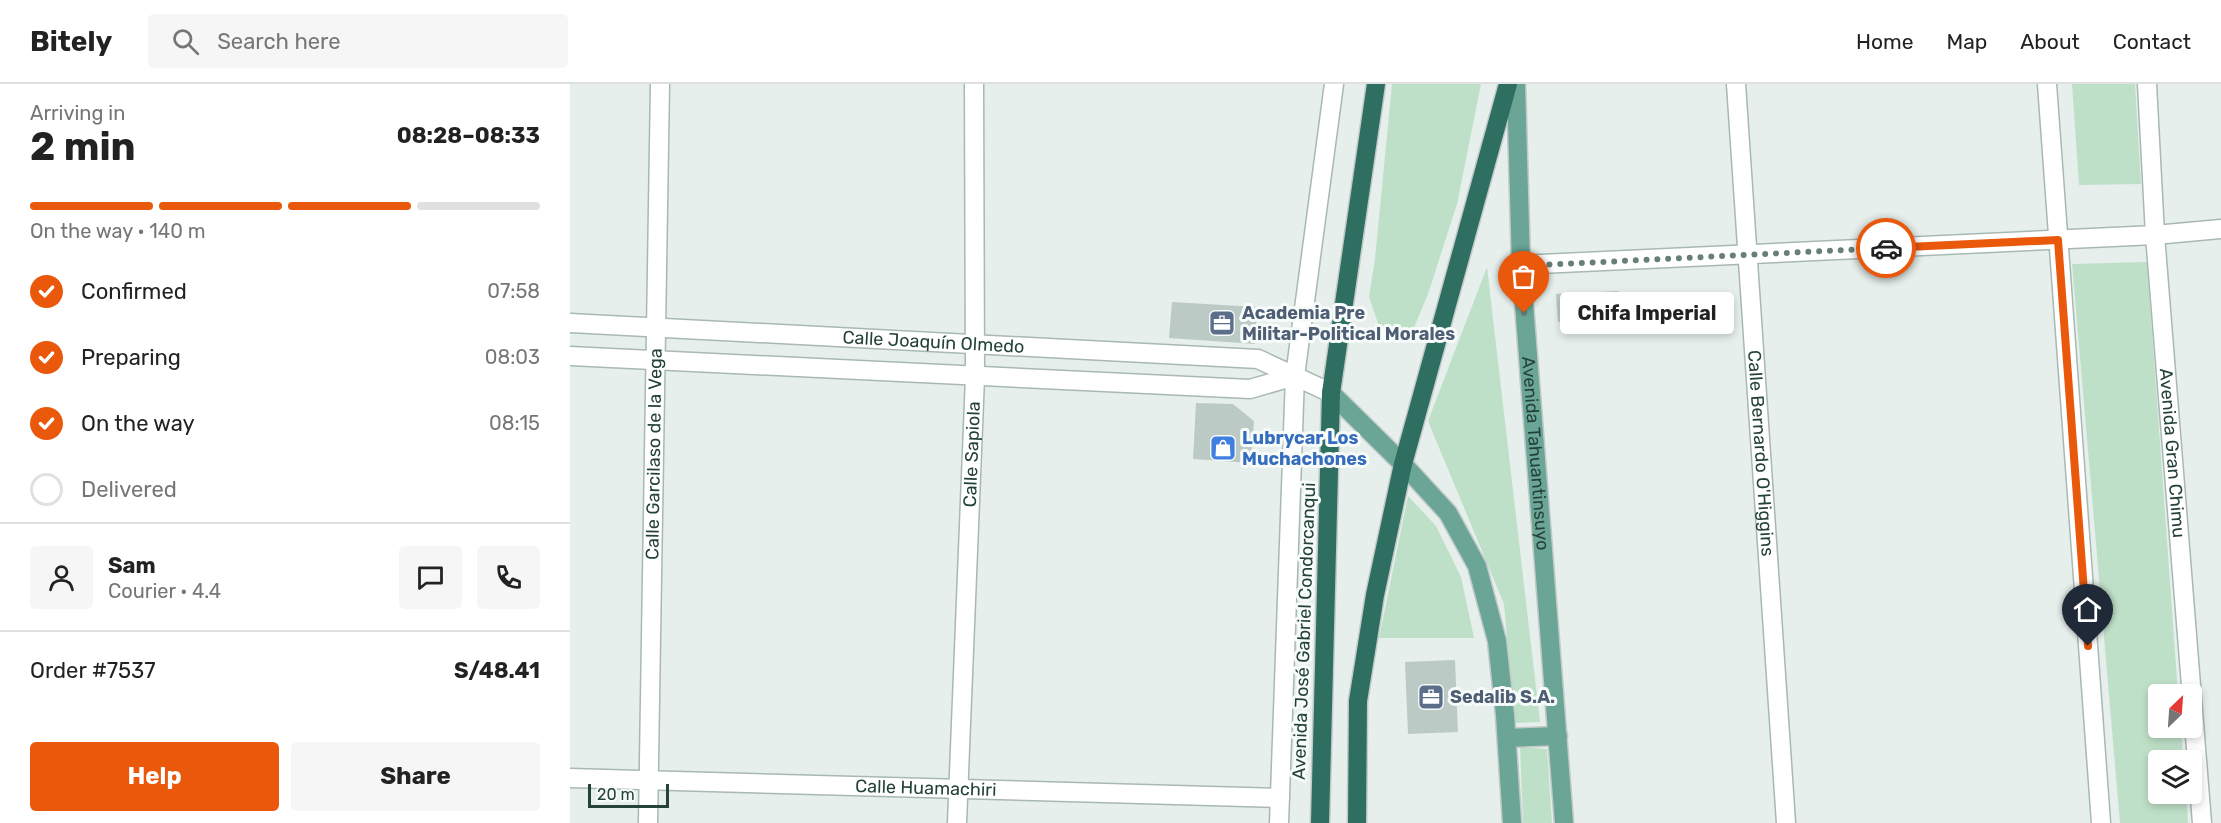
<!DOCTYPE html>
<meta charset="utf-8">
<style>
:root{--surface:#fff;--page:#f6f6f6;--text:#222;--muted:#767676;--line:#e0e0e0;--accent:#ea580c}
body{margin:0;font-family:Rubik,sans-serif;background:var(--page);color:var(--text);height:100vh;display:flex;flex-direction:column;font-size:22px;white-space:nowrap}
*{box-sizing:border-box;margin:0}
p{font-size:20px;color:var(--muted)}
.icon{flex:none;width:33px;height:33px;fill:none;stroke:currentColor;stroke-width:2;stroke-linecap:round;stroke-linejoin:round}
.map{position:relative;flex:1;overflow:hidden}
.drawer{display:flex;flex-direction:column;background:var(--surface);width:570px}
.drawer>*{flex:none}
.needle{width:39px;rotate:25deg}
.controls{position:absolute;left:1578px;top:600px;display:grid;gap:12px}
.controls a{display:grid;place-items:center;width:54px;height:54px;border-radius:6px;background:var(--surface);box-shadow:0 3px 9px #0003;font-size:30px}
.scale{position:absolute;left:18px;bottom:15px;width:81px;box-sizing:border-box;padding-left:6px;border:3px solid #24423a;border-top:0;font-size:16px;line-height:21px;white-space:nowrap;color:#24423a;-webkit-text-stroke:4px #f7fbf9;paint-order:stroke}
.pin{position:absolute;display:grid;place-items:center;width:51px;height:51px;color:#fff;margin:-62px -26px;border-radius:50% 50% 50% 0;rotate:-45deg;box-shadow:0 0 6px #0007}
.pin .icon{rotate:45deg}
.courier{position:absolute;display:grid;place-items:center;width:60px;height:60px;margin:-30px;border:4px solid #ea580c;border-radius:50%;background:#fff;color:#222;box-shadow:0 2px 8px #0007}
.bubble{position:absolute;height:42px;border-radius:6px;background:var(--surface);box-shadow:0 3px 9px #0003;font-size:20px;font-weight:700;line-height:42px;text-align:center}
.overview em{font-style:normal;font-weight:700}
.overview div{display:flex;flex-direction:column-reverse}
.overview{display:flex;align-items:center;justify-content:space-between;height:102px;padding:0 30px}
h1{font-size:39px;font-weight:700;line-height:45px}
.bar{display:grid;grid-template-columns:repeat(4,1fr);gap:9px 6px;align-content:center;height:72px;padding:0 30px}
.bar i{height:8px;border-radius:4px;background:var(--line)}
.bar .selected{background:var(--accent)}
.bar p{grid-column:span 4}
.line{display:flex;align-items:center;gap:15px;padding:0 30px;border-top:2px solid var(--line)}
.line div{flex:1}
.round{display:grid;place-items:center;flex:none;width:63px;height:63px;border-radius:6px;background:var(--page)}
ol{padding:0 30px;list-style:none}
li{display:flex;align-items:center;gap:18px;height:66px}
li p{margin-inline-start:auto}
li .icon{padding:6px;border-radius:50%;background:var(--accent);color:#fff;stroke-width:4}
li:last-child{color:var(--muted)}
li i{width:33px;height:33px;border:3px solid var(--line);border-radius:50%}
.action{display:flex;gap:12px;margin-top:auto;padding:12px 30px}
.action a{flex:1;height:69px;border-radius:6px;background:var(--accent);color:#fff;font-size:24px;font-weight:700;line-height:69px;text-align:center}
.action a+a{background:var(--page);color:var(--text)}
header{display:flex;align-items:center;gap:36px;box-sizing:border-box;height:84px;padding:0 30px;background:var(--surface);border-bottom:2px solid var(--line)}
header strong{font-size:28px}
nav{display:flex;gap:33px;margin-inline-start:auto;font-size:21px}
.search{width:420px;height:54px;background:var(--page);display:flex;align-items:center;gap:15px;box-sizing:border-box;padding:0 21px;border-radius:6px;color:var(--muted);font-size:22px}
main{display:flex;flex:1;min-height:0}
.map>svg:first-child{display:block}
.green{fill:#bfe0c8}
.building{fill:#bbcac4}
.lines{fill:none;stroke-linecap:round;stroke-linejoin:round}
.minor-casing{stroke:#a8b8b2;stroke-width:21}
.major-casing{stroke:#c2cac8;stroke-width:21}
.highway-casing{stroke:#c2cac8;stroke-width:21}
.minor{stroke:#fff;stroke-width:18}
.major{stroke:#6aa596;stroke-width:18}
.highway{stroke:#2f6f62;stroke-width:18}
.done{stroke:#687f78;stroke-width:6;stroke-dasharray:0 10.8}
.route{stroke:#ea580c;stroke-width:8}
.labels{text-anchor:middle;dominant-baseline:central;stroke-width:6;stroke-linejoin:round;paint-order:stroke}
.service-label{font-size:18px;font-weight:bold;fill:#4e5e75;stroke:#f7fbf9;text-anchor:start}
.street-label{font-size:18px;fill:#24423a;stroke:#f7fbf9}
.shop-label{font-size:18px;font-weight:bold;fill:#366cbe;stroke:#f7fbf9;text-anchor:start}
</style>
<header>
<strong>Bitely</strong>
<div class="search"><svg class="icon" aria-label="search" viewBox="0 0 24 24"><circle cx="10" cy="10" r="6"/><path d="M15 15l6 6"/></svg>Search here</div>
<nav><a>Home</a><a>Map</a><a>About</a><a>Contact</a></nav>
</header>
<main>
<section class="drawer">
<div class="overview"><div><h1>2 min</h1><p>Arriving in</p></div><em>08:28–08:33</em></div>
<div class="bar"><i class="selected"></i><i class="selected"></i><i class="selected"></i><i></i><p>On the way · 140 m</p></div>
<ol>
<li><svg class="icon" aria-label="check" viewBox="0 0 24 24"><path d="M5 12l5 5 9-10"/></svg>Confirmed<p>07:58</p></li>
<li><svg class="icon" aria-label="check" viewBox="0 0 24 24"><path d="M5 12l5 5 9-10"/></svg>Preparing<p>08:03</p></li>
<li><svg class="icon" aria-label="check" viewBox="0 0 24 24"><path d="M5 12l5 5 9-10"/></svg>On the way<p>08:15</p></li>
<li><i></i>Delivered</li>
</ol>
<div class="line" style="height:108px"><a class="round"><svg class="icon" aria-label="person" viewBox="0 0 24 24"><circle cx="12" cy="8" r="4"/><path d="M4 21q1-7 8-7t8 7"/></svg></a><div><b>Sam</b><p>Courier · 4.4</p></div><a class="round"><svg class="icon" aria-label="chat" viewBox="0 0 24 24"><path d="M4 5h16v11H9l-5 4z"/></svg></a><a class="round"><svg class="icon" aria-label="phone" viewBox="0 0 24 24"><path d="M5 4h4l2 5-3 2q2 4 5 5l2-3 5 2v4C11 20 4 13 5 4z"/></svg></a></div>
<div class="line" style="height:78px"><div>Order #7537</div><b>S/48.41</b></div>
<div class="action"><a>Help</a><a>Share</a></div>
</section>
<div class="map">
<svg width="1651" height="739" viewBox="0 0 1651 739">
<rect width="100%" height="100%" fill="#e6efeb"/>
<path class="green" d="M822 0H911L887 120 858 210 843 246 825 249 809 242 799 213 805 175Z
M1502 0H1565L1571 100 1509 101Z
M1577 178 1608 610H1588V644H1611L1613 676H1588V710H1616L1618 739H1550L1502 180Z
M917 183 970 638 945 639 934 520 858 337Z
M838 412 866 442 891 493 904 554H809Z
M950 663 977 665 982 739H953Z"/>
<path class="building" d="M1048 207 1049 235 988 238 986 210Z
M602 218 687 223 685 260 599 254Z
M626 319 663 320 684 337 681 379 623 375Z
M885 576 888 648 838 650 835 578Z"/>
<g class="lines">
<defs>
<g id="minor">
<path id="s1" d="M1166 0 1216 739"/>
<path d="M1477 0 1531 739"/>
<path id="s2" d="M1577 0 1585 151 1632 739"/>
<path d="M951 181 1585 151 1651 145"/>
<path id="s3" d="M0 239 688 275 761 309"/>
<path d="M0 272 680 305 725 292"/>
<path id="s4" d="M0 694 710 714"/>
<path id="s5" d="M78 739 90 0"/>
<path id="s6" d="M387 739 405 293 404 0"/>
<path d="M709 739 725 292 764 0"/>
</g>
<g id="major">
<path id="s7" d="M946 0 951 181 994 739"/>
<path d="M761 309 833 380 878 429 907 482 927 557 935 631 942 739"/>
<path d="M937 654 988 652"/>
</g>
<path id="highway" d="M750 739 761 309 806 0
M787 739 788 617 805 511 833 380 938 0"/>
</defs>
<use href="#minor" class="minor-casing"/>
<use href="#major" class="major-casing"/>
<use href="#highway" class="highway-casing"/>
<use href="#minor" class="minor"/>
<use href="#major" class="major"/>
<use href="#highway" class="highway"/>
</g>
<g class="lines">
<path class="done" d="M954 229 951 182 1316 164"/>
<path class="route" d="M1316 164 1488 156 1518 562"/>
</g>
<defs>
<symbol id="office-square" viewBox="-11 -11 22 22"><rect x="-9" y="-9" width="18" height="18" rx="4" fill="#5c6f8a" stroke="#f7fbf9"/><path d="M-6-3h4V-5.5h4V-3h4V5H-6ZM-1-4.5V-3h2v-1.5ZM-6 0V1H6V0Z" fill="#fff"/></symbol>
<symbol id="shop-square" viewBox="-11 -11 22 22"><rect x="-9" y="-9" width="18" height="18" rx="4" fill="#3f7fe0" stroke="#f7fbf9"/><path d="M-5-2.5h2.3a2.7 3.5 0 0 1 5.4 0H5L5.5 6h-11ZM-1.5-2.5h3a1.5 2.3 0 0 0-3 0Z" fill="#fff"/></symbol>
</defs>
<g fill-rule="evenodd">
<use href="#office-square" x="637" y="224" width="30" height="30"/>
<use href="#shop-square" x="638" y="349" width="30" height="30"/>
<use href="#office-square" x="846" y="598" width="30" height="30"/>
</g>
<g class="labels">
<g class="service-label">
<text x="672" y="229">Academia Pre<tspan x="672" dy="21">Militar-Political Morales</tspan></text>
<text x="880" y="613">Sedalib S.A.</text>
</g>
<g class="street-label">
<text stroke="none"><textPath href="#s3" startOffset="364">Calle Joaquín Olmedo</textPath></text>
<text stroke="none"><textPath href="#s5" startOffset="369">Calle Garcilaso de la Vega</textPath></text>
<text stroke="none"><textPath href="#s6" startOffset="369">Calle Sapiola</textPath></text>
<text stroke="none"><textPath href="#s7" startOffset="370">Avenida Tahuantinsuyo</textPath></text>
<text stroke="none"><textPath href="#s1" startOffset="370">Calle Bernardo O'Higgins</textPath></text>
<text stroke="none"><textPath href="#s2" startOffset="370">Avenida Gran Chimu</textPath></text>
<text transform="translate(734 547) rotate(-88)">Avenida José Gabriel Condorcanqui</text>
<text stroke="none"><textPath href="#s4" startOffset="356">Calle Huamachiri</textPath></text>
</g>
<g class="shop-label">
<text x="672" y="354">Lubrycar Los<tspan x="672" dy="21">Muchachones</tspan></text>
</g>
</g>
</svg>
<div class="controls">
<a><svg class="needle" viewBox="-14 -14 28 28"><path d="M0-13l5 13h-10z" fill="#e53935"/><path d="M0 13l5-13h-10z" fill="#767676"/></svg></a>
<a><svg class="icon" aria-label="layers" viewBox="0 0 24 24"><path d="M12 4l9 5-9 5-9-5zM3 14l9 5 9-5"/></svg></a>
</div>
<div class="scale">20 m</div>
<div class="pin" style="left:954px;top:229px;background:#ea580c"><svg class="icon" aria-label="bag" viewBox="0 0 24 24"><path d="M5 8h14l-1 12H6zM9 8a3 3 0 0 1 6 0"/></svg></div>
<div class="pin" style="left:1518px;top:562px;background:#1f2937"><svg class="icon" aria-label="home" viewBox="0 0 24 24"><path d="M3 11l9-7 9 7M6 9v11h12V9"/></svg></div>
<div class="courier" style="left:1316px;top:164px"><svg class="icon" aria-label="car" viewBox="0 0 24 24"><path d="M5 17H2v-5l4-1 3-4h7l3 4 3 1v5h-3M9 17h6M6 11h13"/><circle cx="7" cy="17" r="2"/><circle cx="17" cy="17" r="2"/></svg></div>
<div class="bubble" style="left:990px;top:208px;width:174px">Chifa Imperial</div>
</div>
</main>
